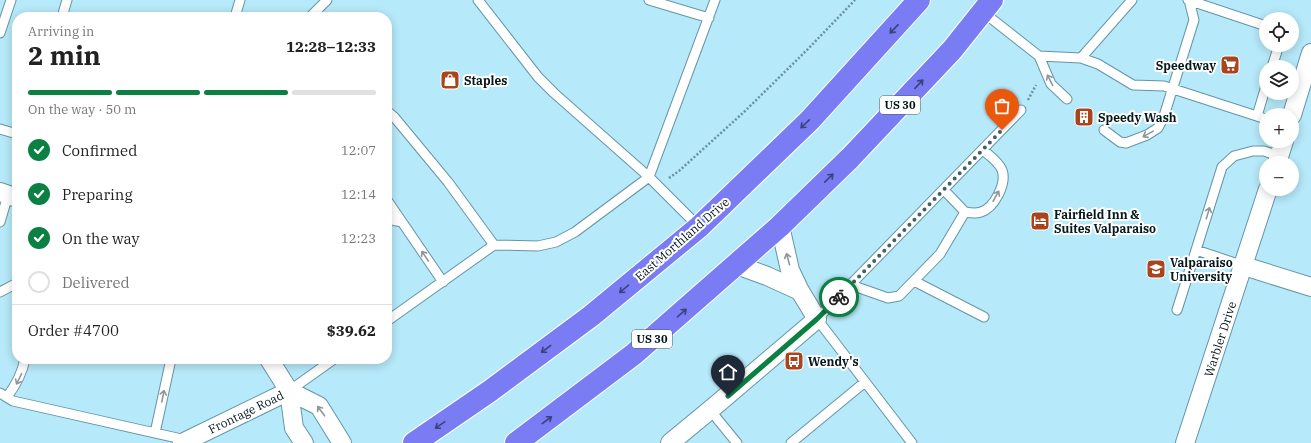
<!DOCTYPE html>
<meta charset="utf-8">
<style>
:root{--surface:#fff;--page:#f2f2f2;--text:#222;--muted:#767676;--line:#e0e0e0;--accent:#0b8043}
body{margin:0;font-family:"IBM Plex Serif",serif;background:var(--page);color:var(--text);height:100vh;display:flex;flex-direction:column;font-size:15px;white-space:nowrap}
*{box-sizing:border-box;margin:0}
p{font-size:13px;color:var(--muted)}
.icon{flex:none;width:22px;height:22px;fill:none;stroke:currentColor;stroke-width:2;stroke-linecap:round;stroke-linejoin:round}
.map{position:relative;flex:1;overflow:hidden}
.drawer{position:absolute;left:12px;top:12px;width:380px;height:352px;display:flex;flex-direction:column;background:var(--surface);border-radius:16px;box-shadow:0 2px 10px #0003}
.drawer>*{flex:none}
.controls{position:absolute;left:1259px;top:12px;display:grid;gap:8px}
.controls a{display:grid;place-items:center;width:40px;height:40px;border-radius:50%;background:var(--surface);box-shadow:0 2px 10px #0003;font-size:20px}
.pin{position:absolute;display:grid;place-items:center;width:34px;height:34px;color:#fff;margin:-41px -17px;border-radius:50% 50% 50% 0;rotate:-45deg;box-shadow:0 0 4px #0007}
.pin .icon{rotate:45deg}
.courier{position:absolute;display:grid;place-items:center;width:40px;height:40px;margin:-20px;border:3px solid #0b8043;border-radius:50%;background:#fff;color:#222;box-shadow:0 1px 5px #0007}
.headline em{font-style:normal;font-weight:800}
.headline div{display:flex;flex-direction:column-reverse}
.headline{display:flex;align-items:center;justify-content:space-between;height:68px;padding:0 16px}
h1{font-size:26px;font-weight:800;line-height:30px}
.bar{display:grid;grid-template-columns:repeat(4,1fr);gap:6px 4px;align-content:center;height:48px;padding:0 16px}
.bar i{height:5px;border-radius:3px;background:var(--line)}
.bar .current{background:var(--accent)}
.bar p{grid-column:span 4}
.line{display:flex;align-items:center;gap:10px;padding:0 16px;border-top:1px solid var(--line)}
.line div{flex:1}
ol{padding:0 16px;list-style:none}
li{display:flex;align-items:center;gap:12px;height:44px}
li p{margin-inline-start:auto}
li .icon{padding:4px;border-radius:50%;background:var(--accent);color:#fff;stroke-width:4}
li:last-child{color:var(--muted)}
li i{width:22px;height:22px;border:2px solid var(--line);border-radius:50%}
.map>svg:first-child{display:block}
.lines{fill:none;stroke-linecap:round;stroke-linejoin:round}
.lane-casing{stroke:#6595a5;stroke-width:11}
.street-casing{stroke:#6595a5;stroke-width:20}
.highway-casing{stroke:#fff;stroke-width:24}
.path{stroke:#6b919c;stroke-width:2.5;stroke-dasharray:2 2;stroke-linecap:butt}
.lane{stroke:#fff;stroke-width:9}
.street{stroke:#fff;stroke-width:18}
.highway{stroke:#7a7cf3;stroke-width:22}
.oneway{stroke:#39447d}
.oneway2{stroke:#8e9799}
.done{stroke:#426069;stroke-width:4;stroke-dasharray:0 7.2}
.route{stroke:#0b8043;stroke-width:5}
.labels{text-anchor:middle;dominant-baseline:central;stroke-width:4;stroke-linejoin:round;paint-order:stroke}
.shield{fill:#fff;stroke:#4f5d60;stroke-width:1}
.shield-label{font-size:11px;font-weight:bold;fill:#04171c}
.poi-label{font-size:12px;font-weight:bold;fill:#04171c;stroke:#fff;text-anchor:start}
.street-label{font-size:12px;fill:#04171c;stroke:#fff}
</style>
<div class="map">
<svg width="1311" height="443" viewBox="0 0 1311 443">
<rect width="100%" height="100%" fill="#b6e9f9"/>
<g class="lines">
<defs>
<path id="lane" d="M649 0 709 18
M1188 0 1266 26
M983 12 1039 56 1081 58 1098 64 1133 85 1164 86 1266 119
M62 17 67 0
M235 17 240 0
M310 17 327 0
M0 33 11 0
M1039 56 1051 84 1067 99
M1081 58 1132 0
M1272 67 1279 45
M387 111 395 118 448 182 494 245
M1257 116 1266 86
M0 129 17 134
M1104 130 1120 142 1126 143 1147 135 1158 128 1164 116 1194 20 1189 0
M387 200 443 282
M965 212C971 213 975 214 981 212 994 208 1007 184 1002 170 999 162 990 156 983 150
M387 219 402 222
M0 222 8 195
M699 227 649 177 715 0
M1196 250 1222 167 1234 156 1253 151H1264L1279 156
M914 281 984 317
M851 285 888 298 899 296 940 254 965 212 944 190
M0 292 17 283
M1177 310 1196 250 1244 266
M387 321 494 245 538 246 556 242 575 232 649 177 554 93 538 77 478 0
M289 391 334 359
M0 393 13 401 186 440
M7 397C16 385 22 374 25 359
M710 410 737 443
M155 433 171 359
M791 443 865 382
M912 443 817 319 1021 110"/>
<path id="street" d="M1292 115 1311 53
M1277 163 1284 141
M0 192 17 198
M737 265 767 276 800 291
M1244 266 1311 287
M269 359 289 391 294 428 304 443
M289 391 319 406 342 443
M182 443 289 391
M670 443 716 405 817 319 800 291 790 270 780 226
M1185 443 1268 189"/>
<path id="highway" d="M414 443 490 391 591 316 699 227 810 120 919 0
M516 443 634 354 780 226 850 158 952 50 992 0"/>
</defs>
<use href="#lane" class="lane-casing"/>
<use href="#street" class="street-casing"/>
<use href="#highway" class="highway-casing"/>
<path class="path" d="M1028 100 1036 85
M669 178 679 171 744 112 807 50 855 0"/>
<use href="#lane" class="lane"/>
<use href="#street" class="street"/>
<use href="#highway" class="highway"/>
</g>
<defs><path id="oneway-shaft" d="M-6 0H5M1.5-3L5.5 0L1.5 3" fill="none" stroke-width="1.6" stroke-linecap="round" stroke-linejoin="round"/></defs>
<g class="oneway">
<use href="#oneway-shaft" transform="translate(894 29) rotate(133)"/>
<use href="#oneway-shaft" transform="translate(919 84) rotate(-47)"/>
<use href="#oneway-shaft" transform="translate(805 124) rotate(136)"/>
<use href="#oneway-shaft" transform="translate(829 178) rotate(-44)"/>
<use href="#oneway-shaft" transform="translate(624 289) rotate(140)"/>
<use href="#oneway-shaft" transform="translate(682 313) rotate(-41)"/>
<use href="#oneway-shaft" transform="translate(546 349) rotate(143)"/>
<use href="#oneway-shaft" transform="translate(547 420) rotate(-37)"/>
<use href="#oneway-shaft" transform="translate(440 425) rotate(145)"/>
</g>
<g class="oneway2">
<use href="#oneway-shaft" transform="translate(1050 80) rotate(-117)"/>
<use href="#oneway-shaft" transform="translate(1148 134) rotate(151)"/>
<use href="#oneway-shaft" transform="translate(996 196) rotate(-61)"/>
<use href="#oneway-shaft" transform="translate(1208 213) rotate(-73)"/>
<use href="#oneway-shaft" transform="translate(425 256) rotate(-124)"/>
<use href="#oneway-shaft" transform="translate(788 259) rotate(-105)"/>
<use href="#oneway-shaft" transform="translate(19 379) rotate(116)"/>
<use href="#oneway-shaft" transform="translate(163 396) rotate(-79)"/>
<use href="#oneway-shaft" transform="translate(321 411) rotate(-127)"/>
</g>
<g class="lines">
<path class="done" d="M839 297 1002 130"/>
<path class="route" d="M728 396 817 319 839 297"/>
</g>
<defs>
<symbol id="supermarket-square" viewBox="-11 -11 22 22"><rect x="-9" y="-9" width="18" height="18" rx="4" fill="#aa441d" stroke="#fff"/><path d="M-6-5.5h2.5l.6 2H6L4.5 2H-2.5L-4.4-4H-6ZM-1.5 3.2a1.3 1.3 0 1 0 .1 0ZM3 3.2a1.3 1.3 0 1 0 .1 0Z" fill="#fff"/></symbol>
<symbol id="shop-square" viewBox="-11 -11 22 22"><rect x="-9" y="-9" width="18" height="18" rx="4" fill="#aa441d" stroke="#fff"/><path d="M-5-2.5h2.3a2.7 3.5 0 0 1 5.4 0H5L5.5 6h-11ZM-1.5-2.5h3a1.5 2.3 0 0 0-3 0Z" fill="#fff"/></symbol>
<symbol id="building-square" viewBox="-11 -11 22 22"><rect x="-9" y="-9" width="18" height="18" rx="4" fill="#aa441d" stroke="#fff"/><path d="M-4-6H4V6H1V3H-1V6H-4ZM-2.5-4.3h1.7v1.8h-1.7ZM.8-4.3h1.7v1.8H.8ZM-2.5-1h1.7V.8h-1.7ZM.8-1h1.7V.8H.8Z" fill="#fff"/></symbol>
<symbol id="hotel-square" viewBox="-11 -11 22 22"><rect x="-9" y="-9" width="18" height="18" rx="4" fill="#aa441d" stroke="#fff"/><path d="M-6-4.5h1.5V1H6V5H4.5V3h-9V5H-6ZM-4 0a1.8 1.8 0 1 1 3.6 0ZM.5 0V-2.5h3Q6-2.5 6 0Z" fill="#fff"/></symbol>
<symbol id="university-square" viewBox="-11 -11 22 22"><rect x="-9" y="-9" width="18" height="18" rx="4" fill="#aa441d" stroke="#fff"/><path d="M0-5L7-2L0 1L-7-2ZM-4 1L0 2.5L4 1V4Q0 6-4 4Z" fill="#fff"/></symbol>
<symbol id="bus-square" viewBox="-11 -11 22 22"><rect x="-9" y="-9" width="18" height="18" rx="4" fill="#aa441d" stroke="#fff"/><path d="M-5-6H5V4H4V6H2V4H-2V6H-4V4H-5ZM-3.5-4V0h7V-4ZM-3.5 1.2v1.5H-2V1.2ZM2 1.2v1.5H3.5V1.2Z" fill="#fff"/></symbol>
</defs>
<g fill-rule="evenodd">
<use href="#supermarket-square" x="1219" y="54" width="22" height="22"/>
<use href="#shop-square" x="439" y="69" width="22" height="22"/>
<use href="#building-square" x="1073" y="106" width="22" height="22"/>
<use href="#hotel-square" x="1029" y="210" width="22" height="22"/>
<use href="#university-square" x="1145" y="258" width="22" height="22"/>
<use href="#bus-square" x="783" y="350" width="22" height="22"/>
</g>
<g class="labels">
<g class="shield">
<rect x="880" y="96" width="40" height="18" rx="3"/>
<rect x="632" y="330" width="40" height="18" rx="3"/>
</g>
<g class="shield-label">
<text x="900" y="105">US 30</text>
<text x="652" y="339">US 30</text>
</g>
<g class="poi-label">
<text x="1216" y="65" text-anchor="end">Speedway</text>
<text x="464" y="80">Staples</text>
<text x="1098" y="117">Speedy Wash</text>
<text x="1054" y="214">Fairfield Inn &amp;<tspan x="1054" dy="14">Suites Valparaiso</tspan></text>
<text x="1170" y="262">Valparaiso<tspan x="1170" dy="14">University</tspan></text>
<text x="808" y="361">Wendy's</text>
</g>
<g class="street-label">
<text transform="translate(682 239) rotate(-41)">East Morthland Drive</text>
<text transform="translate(1220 339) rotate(-72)">Warbler Drive</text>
<text transform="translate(246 412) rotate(-26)">Frontage Road</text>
</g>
</g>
</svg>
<div class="controls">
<a><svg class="icon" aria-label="locate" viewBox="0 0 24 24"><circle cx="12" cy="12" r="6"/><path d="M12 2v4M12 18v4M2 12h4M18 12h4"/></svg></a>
<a><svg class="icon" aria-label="layers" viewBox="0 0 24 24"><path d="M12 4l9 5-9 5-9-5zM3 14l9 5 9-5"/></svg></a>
<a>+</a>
<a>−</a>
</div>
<div class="pin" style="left:1002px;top:130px;background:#ea580c"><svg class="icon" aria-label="bag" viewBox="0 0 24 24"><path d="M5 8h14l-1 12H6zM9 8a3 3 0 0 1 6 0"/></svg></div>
<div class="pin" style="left:728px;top:396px;background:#1f2937"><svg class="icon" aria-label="home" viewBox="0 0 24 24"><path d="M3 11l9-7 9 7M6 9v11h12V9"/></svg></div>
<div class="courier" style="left:839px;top:297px"><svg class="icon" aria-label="bike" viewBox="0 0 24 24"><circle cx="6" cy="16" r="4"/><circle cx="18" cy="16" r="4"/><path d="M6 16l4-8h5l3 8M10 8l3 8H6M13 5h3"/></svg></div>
<section class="drawer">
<div class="headline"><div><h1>2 min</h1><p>Arriving in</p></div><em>12:28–12:33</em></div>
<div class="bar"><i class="current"></i><i class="current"></i><i class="current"></i><i></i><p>On the way · 50 m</p></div>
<ol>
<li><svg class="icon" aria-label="check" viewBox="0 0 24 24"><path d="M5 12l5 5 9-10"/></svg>Confirmed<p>12:07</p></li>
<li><svg class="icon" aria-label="check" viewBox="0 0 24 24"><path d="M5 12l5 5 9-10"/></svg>Preparing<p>12:14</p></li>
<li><svg class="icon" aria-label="check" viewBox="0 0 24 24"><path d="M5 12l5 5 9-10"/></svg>On the way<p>12:23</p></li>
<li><i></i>Delivered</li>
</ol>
<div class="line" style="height:52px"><div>Order #4700</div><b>$39.62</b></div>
</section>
</div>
